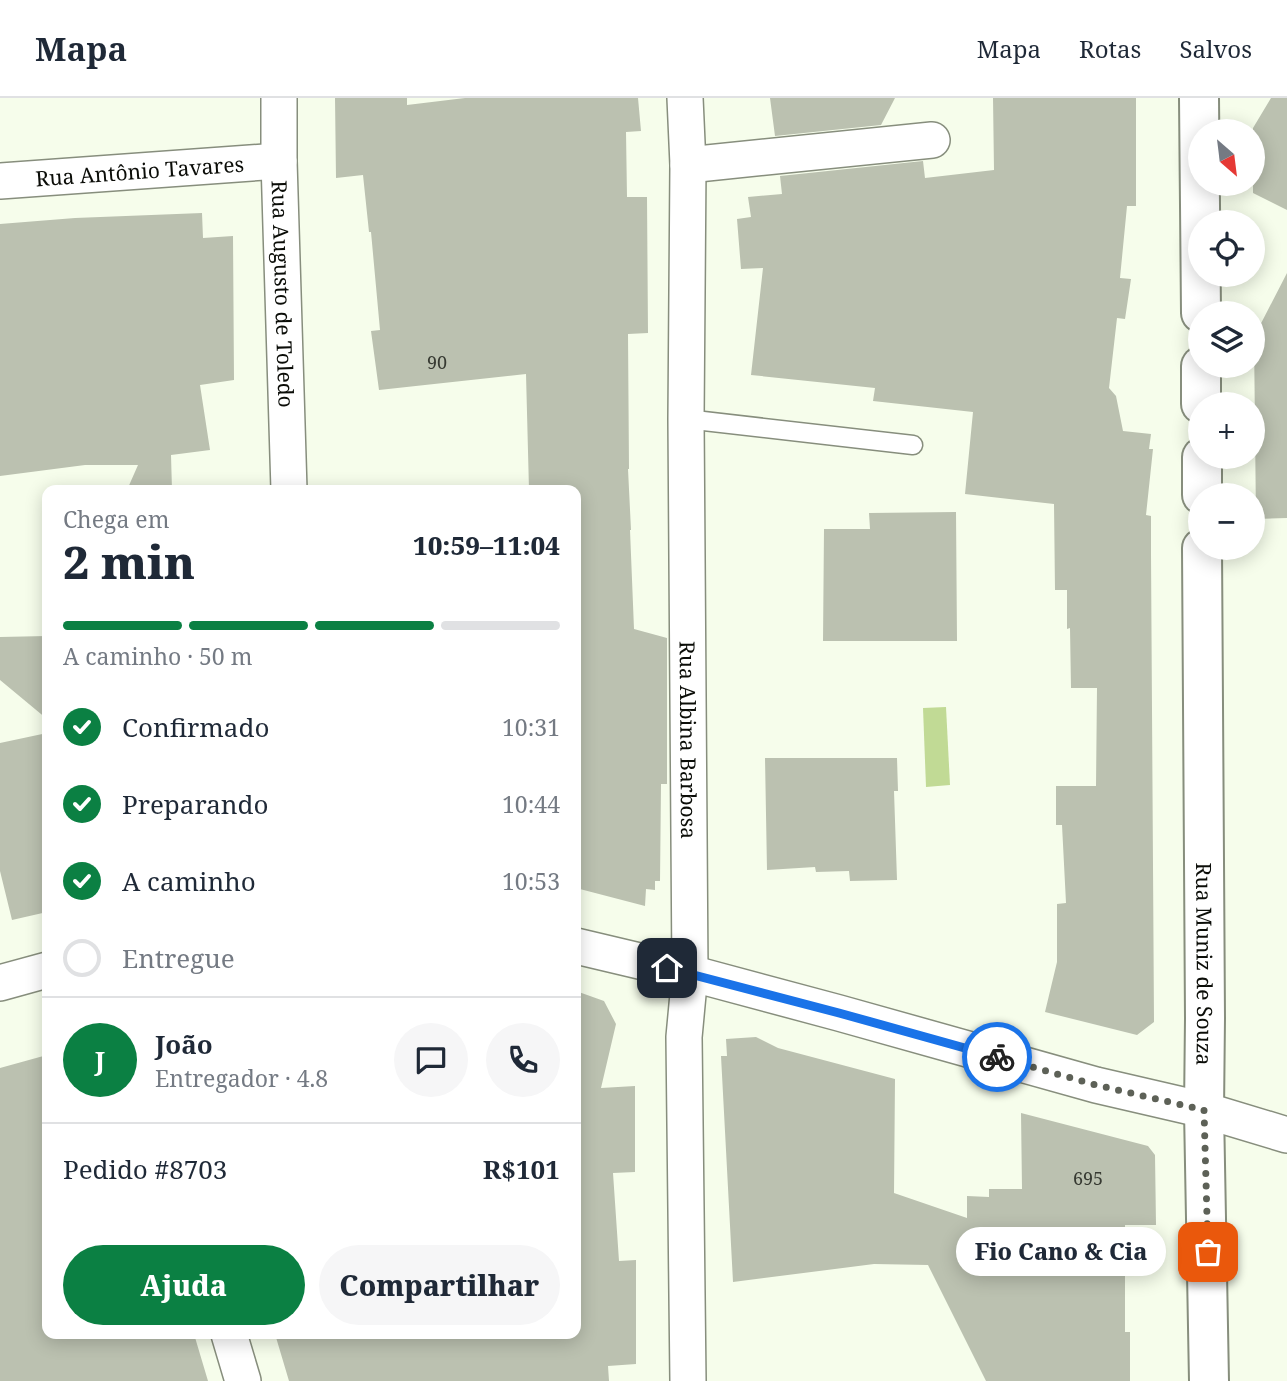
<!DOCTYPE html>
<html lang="pt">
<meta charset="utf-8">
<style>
:root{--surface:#fff;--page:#f6f6f7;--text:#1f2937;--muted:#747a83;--line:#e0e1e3;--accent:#0b8043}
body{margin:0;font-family:"Noto Serif",serif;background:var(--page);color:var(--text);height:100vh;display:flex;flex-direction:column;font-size:26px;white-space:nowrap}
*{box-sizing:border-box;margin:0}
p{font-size:23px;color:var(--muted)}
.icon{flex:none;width:38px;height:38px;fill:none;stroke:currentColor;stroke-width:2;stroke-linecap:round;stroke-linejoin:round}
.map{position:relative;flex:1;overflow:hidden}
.side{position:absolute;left:42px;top:387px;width:539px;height:854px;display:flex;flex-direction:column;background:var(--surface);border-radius:14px;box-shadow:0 4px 18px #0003}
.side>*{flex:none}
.needle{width:46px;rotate:152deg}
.buttons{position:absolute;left:1188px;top:21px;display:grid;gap:14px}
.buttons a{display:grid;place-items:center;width:77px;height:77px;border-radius:50%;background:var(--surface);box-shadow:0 4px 18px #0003;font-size:35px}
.pin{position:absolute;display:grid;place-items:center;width:60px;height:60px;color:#fff;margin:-30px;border-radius:14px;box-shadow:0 4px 10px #0006}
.courier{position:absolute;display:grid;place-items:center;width:70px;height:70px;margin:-35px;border:5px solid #1a73e8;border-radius:50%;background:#fff;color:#222;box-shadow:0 2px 9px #0007}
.bubble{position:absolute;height:49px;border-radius:24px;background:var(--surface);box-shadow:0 4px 18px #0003;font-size:23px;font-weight:800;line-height:49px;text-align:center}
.summary em{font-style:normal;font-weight:800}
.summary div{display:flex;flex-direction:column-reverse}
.summary{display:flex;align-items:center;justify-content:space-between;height:119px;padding:0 21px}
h1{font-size:46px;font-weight:800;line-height:52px}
.bar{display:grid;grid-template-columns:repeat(4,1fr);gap:10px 7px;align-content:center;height:84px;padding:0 21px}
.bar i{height:9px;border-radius:5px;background:var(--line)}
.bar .selected{background:var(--accent)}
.bar p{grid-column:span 4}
.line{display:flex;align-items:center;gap:18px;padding:0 21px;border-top:2px solid var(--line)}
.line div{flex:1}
.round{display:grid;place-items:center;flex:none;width:74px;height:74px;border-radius:37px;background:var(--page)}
ol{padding:0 21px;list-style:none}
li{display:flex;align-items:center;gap:21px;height:77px}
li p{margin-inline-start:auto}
li .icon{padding:7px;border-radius:50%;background:var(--accent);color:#fff;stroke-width:4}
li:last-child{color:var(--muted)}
li i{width:38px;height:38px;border:4px solid var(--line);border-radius:50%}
.action{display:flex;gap:14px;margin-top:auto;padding:14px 21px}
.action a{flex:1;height:80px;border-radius:42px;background:var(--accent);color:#fff;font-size:28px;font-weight:800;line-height:80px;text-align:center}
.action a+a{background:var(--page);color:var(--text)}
header{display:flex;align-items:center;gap:42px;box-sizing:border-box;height:98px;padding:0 35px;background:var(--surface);border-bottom:2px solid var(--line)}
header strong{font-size:33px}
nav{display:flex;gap:38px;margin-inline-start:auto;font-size:24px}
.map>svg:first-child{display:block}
.water{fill:#c1da95}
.building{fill:#bbc1b0}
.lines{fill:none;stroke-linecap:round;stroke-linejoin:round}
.service-casing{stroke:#878e7d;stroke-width:21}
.minor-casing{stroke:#878e7d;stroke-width:38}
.tertiary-casing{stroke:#878e7d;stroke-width:42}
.service{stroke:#fff;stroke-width:18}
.minor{stroke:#fff;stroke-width:35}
.tertiary{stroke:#fff;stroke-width:38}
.done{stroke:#5d6157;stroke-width:7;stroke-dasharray:0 12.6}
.route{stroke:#1a73e8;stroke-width:9}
.labels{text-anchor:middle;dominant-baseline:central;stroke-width:5;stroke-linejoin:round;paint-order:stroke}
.number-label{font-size:18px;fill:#373a32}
.street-label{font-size:21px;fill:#0b0d08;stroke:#f6fdeb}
</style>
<header>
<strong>Mapa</strong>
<nav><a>Mapa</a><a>Rotas</a><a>Salvos</a></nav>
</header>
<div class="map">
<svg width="1287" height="1283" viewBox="0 0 1287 1283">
<rect width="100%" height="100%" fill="#f6fdeb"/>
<path class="water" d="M946 609 950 687 926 689 923 610Z"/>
<path class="building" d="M335 0H407V7L465 0H638L641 33 626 34 627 99H647L648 235 628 236 629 371H628L631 432H630L634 531 667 540V686H661L660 783H655V792L646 791 645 808 576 790V392H529L526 276 379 292 371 233 380 232 371 134H369L363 77 336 80Z
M770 0H895L881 27 775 38Z
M993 0H1136V108H1127L1120 180 1131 181 1125 221 1117 220 1109 290 1116 298 1123 333 1151 336 1149 351H1153L1146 417 1151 418V456L1154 924 1137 937 1045 914 1057 864V806L1066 805 1062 727H1056V688H1096L1097 590H1071L1070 530 1067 531V492H1055L1054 406 965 396 973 314 873 303 875 290 751 277 763 170 741 171 737 121 751 119 748 99 782 96 780 78 923 63 925 80 994 72Z
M1271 0H1287V112L1253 95V30Z
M202 115 203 140 233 138 234 282 200 287 210 352 171 357 172 392H127L138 367H85L0 378V126L75 120Z
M1287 175V420L1256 421 1254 239Z
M956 414 957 543H823L824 431H870L869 415Z
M47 538V621L0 582V539Z
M47 635V814L12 822 0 773V645Z
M765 660H897L898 693H894L897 782 850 783 849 773 816 774 815 769 767 772Z
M576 893 604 903 616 926 601 990 635 988V1074L613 1075 619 1163 636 1162V1266L608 1268 609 1283H289L275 1236H576Z
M756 939 778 950 895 981 894 1095 967 1120V1098L989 1099V1091H1022L1021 1015 1148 1048 1155 1057 1156 1127H1125V1234H1130V1283H986L928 1167 874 1166 733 1184 721 958H727L726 941Z
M47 957V1236H194L208 1283H0V970Z"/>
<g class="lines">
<defs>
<path id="service" d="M686 321 913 347"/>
<g id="minor">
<path id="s1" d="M279 0V63L289 392"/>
<path id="s2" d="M685 0 688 67 686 321 690 875 684 939 688 1283"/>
<path d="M688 67 932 42"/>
<path id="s3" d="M0 83 279 63"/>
<path d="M576 848 690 875 839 915 1096 987 1204 1012 1287 1037"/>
<path d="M0 885 47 872"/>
<path d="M229 1236 243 1283"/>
</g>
<g id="tertiary">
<path d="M1199 0 1201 215"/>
<path d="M1201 268V306"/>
<path d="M1202 359V397"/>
<path id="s4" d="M1202 450 1205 920 1204 1012 1209 1283"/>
</g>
</defs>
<use href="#service" class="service-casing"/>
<use href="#minor" class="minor-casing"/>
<use href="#tertiary" class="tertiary-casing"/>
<use href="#service" class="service"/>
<use href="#minor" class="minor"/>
<use href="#tertiary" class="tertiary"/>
</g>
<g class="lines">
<path class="done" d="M997 959 1096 987 1204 1012 1208 1154"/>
<path class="route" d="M667 870 839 915 997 959"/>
</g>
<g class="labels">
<g class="number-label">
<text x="437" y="264">90</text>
<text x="1088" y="1080">695</text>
</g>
<g class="street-label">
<text stroke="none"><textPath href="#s3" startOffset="140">Rua Antônio Tavares</textPath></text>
<text stroke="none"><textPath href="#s1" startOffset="196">Rua Augusto de Toledo</textPath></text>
<text stroke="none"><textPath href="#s2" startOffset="642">Rua Albina Barbosa</textPath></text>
<text stroke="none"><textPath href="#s4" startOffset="416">Rua Muniz de Souza</textPath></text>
</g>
</g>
</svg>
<div class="buttons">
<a><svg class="needle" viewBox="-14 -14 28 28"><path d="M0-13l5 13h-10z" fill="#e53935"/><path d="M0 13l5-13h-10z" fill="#747a83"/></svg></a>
<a><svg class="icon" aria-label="locate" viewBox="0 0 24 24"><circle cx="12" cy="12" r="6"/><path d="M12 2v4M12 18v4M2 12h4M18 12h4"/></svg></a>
<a><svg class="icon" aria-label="layers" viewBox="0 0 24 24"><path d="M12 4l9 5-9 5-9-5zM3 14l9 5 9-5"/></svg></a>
<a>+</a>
<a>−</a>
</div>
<div class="pin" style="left:1208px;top:1154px;background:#ea580c"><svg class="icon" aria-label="bag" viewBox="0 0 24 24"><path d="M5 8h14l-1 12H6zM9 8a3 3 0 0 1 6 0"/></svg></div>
<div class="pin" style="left:667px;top:870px;background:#1f2937"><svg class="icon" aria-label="home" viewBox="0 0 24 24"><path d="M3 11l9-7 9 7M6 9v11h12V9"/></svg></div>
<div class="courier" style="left:997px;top:959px"><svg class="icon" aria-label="bike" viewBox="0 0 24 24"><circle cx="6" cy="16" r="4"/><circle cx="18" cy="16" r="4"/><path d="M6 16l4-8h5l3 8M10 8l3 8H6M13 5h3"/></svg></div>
<div class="bubble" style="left:956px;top:1129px;width:210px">Fio Cano &amp; Cia</div>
<section class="side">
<div class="summary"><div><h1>2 min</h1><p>Chega em</p></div><em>10:59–11:04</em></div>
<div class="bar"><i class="selected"></i><i class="selected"></i><i class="selected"></i><i></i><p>A caminho · 50 m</p></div>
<ol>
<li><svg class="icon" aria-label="check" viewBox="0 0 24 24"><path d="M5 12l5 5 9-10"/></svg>Confirmado<p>10:31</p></li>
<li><svg class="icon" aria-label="check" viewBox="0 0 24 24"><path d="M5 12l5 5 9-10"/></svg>Preparando<p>10:44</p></li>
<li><svg class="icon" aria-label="check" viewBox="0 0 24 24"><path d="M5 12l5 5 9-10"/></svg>A caminho<p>10:53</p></li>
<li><i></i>Entregue</li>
</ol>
<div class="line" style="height:126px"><b class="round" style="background:var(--accent);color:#fff">J</b><div><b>João</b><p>Entregador · 4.8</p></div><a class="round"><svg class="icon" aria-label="chat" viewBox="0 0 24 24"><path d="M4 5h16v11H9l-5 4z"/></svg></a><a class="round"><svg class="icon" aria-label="phone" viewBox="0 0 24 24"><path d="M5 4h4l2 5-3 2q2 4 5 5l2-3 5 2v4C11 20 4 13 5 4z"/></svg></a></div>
<div class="line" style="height:91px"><div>Pedido #8703</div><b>R$101</b></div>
<div class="action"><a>Ajuda</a><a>Compartilhar</a></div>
</section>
</div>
